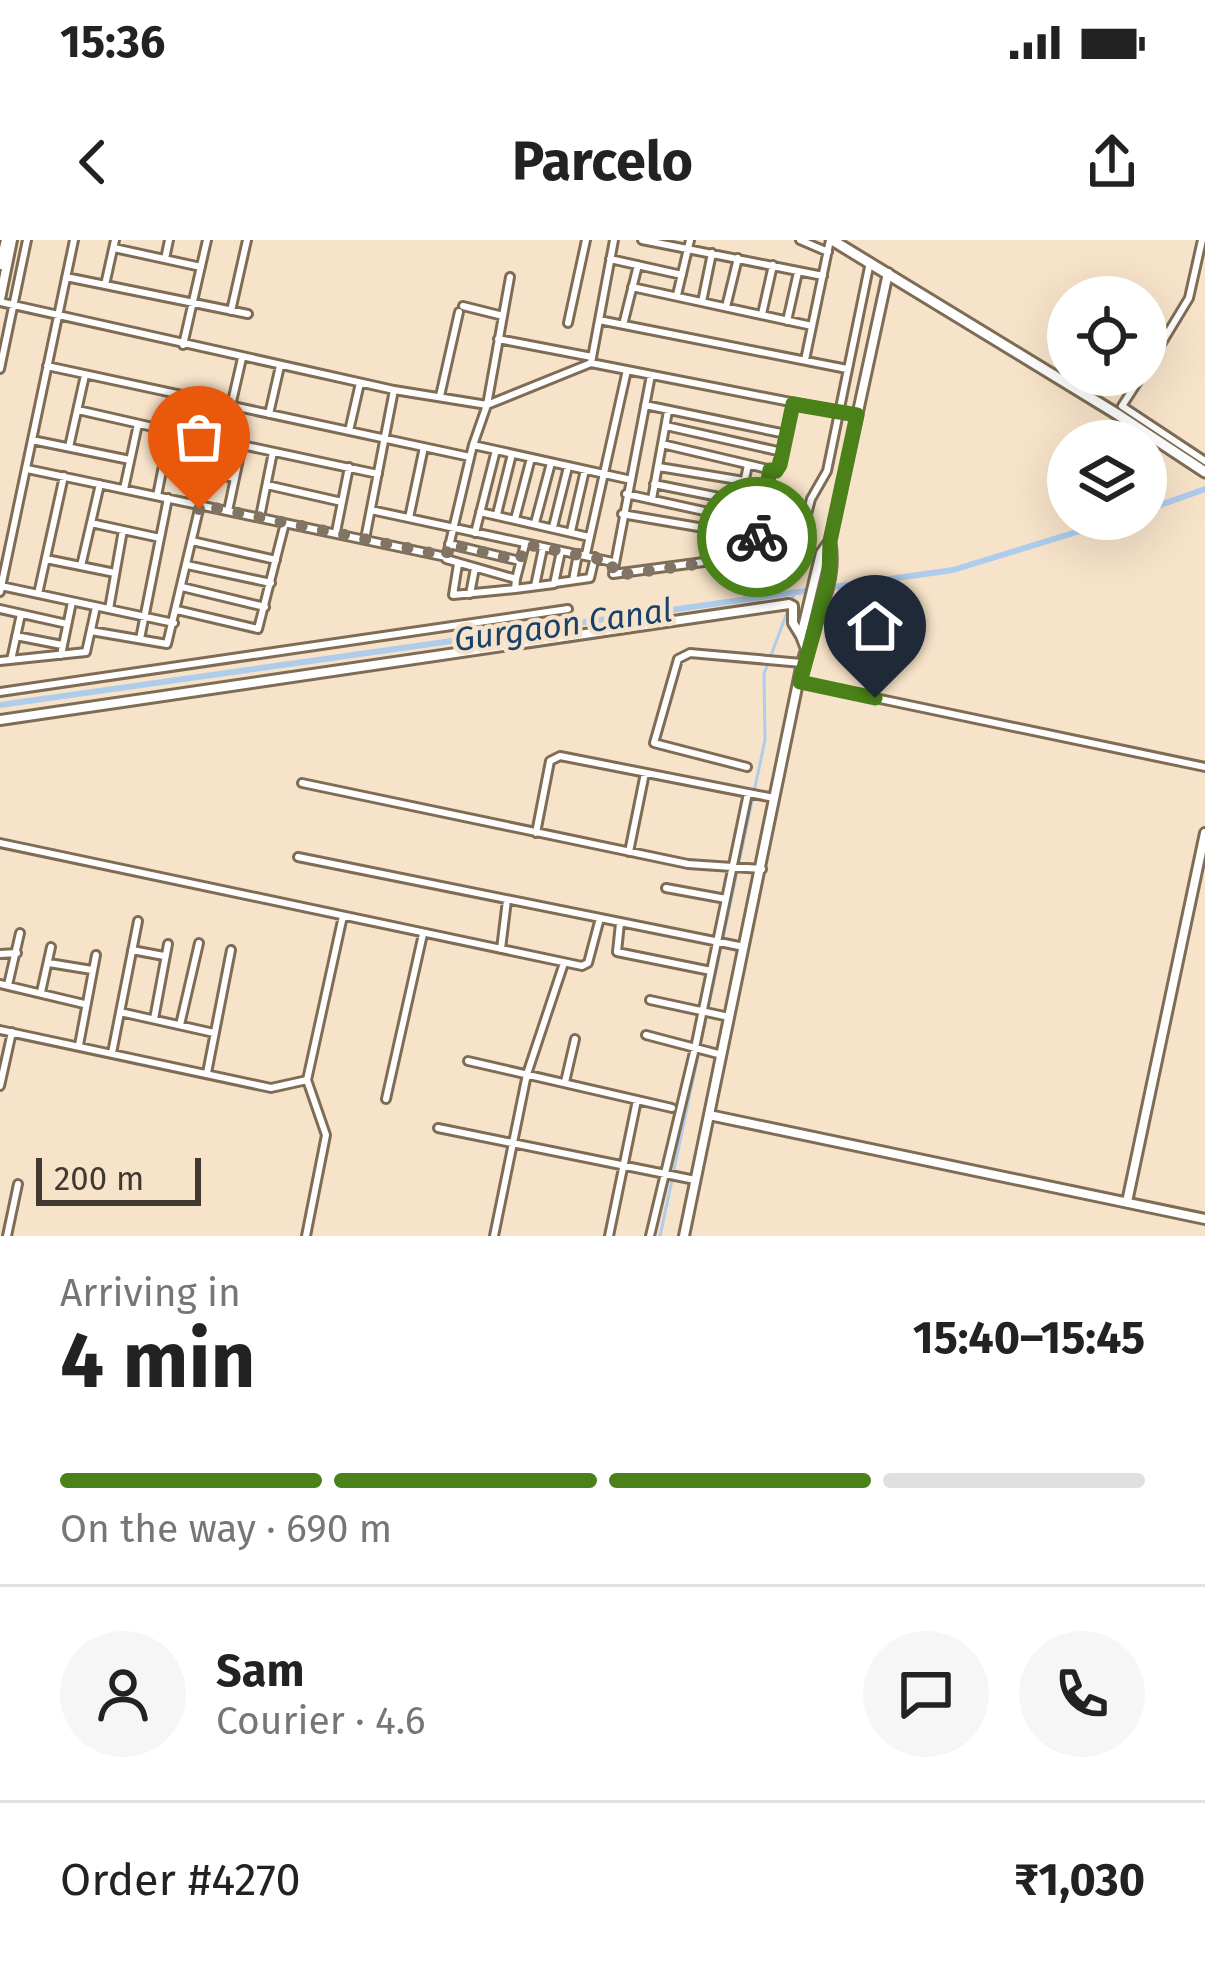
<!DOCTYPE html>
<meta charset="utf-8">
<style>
:root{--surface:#fff;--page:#f6f6f6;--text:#222;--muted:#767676;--line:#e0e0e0;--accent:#4a8118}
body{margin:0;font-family:"Fira Sans",sans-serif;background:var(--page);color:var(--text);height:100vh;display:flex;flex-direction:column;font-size:45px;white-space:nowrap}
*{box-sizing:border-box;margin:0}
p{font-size:39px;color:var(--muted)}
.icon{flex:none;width:66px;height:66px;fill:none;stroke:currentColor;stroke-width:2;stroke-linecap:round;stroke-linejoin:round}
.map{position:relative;height:996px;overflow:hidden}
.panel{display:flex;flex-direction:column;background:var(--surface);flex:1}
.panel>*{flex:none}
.fabs{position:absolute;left:1047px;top:36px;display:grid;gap:24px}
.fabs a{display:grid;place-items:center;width:120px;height:120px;border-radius:50%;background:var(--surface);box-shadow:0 12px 48px #0002;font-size:60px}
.scale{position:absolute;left:36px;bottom:30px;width:165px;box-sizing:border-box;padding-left:12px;border:6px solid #41392f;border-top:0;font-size:33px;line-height:42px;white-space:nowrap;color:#41392f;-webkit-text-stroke:9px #f7e3c9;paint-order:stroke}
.pin{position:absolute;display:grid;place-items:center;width:102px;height:102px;color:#fff;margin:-123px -51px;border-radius:50% 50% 50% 0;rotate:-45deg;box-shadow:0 0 12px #0007}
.pin .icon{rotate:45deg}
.courier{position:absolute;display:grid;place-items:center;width:120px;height:120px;margin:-60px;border:9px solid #4a8118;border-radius:50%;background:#fff;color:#222;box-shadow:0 3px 15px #0007}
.head em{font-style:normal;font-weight:700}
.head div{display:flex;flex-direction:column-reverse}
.head{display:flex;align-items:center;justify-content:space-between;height:204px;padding:0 60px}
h1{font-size:78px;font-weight:700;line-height:90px}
.bar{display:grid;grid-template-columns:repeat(4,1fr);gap:18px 12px;align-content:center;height:144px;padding:0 60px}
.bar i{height:15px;border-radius:9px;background:var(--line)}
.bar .on{background:var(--accent)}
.bar p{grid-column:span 4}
.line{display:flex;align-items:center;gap:30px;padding:0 60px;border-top:3px solid var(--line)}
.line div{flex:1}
.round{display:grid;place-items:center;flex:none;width:126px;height:126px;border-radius:63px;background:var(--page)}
.status{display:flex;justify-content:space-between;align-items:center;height:84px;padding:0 60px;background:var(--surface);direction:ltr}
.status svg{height:33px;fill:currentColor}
header{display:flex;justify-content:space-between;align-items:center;height:156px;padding:0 60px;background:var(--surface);font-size:54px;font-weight:700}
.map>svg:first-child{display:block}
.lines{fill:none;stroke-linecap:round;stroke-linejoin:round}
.stream{stroke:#aeccec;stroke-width:3}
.canal{stroke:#aeccec;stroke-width:6}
.minor-casing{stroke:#7e6c55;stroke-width:12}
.tertiary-casing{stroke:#7e6c55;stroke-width:14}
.secondary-casing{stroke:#7e6c55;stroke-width:15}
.minor{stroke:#fff;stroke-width:6}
.tertiary{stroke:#fff;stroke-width:8}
.secondary{stroke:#fff;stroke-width:9}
.done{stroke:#817465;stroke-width:12;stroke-dasharray:0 21.6}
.route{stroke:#4a8118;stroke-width:15}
.labels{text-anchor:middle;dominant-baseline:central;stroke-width:9;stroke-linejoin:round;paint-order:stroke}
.water-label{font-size:33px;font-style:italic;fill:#17416b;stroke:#f7e3c9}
</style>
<div class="status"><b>15:36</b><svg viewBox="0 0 49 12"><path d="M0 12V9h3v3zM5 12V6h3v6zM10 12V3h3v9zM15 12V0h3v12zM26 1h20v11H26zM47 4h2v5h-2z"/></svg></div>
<header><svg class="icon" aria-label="back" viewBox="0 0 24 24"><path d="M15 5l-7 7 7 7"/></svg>Parcelo<svg class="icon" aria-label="share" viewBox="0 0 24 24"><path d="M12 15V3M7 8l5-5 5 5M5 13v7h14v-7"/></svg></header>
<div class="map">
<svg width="1205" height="996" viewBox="0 0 1205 996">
<rect width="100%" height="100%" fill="#f7e3c9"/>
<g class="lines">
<path class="stream" d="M673 934 765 500 764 434 794 354
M660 996 672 940"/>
<path class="canal" d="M1146 270 1205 249
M0 465 953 330 1119 279"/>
<defs>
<path id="minor" d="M642 0 823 36
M800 0 828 12
M114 8 201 27
M165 19 169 0
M610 19 682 35
M66 37 248 74
M510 37 487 165 473 205 446 319 516 339 515 349 554 344 561 311
M105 45 115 0
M632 47 812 86
M677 55 690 0
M0 62 394 150 487 165 591 123 857 175
M702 62 712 13
M463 66 503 76
M726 67 738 18
M231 71 247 0
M762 74 773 25
M599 80 847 129
M787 81 798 32
M568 83 586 0
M623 85 638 25
M498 99 592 117
M183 105 207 0
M242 118 223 201 378 234
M805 120 830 0
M591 123 614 0
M47 126 470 217
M0 129 27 0
M1146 129 1189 58 1202 0
M651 135 613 334 749 316 757 297 770 230
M440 156 459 72
M645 165 786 194
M1122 166 1205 221
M1122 166 1142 135
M78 170 188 195
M269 174 280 126
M666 186 782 212
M349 191 360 143
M32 200 130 220
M662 204 776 231 793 164
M473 205 627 239
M69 207 85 135
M163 225 235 238
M659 227 744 241
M27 229 446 317
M181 229 196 159
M217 235 223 201
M654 244 739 261
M267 245 342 262
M124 249 138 184
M626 254 736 278
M157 256 170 191
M652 259 668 171
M371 270 613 322
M228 271 242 205
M480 272 589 297
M497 274 512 214
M622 274 757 297
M260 277 273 212
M409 278 424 207
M515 279 531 218
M91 283 160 298
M535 283 551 223
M553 287 568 227
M571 291 585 230
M336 292 349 227
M475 293 496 210
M733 295 748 225
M801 297 811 259 827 231 870 22
M365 299 394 150
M192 301 276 320
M449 304 520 321
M586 314 627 130
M46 319 115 333
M458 324 453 355 515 349
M187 325 271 343
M81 326 100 244
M516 339 525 304
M573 340 578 314
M555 343 590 338 595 317
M1 346 174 383
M535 346 543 308
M182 347 265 367
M0 352 74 0
M38 354 64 236
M470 354 475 328
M0 369 67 384
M109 369 123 290
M177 370 258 389 285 283
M91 391 167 404 200 265
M16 396 62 405
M140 399 168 258
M61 415 72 362
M11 420 21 374
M0 421 86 412 96 367
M799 442 1205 527
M0 452 568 369
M747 527 654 503 678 419 690 413 802 423
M302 543 688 624 762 629
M536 593 550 521 560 516 774 558
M0 603 582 726 588 723 600 678
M629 612 645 533
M298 617 744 707
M666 648 726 659
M620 683 617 712 711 731
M501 709 507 660
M132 710 164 716
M0 714 17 713
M49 723 92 730
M0 744 84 764
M8 745 20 693
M41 752 51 707
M650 760 729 777
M120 772 214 793
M154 779 168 704
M180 785 199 703
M0 790 271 848 307 840
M646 795 722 815
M79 805 96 715
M112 813 138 681
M468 821 672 868
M207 833 231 710
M565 842 575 799
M0 846 12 792
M386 859 423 694
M438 888 695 940
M7 996 18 944
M306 996 326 895 307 840 343 676
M494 996 527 834 564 723
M609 996 637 860
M650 996 695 808 748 553"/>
<path id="tertiary" d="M0 25 6 0
M0 59 12 0
M806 409 801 396 821 313 829 302
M0 480 789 364 793 366V383L801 396
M709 875 1205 979
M1127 962 1205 593
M684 996 802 423C812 385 839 344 830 301L888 33"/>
<path id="secondary" d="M832 0 1117 174 1205 232"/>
</defs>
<use href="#minor" class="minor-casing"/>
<use href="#tertiary" class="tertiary-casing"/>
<use href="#secondary" class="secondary-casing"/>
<use href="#minor" class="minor"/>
<use href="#tertiary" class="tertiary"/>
<use href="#secondary" class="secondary"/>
</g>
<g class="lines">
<path class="done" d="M199 269 200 265 446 316 449 304 520 321 525 304 613 322 612 333 618 335 746 317 753 312 757 297"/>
<path class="route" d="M757 297 770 230 776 231 780 225 793 164 857 175 830 301 829 337 800 442 875 458"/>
</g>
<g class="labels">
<g class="water-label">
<text transform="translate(563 385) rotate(-8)">Gurgaon Canal</text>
</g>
</g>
</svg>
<div class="fabs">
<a><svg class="icon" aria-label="locate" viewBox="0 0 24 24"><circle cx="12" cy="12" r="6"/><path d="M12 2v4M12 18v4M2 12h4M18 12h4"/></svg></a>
<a><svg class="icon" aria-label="layers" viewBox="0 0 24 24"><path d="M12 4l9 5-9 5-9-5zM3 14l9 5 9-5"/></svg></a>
</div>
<div class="scale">200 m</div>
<div class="pin" style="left:199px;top:269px;background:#ea580c"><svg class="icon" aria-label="bag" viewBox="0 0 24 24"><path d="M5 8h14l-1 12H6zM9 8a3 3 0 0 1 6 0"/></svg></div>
<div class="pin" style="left:875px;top:458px;background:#1f2937"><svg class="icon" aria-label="home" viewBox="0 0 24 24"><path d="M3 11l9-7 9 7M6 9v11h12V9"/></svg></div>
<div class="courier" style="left:757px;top:297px"><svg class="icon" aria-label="bike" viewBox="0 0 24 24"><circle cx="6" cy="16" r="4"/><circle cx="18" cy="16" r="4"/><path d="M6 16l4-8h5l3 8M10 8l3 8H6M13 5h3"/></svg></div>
</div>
<section class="panel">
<div class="head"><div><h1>4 min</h1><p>Arriving in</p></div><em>15:40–15:45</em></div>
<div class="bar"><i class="on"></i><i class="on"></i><i class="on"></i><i></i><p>On the way · 690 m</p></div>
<div class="line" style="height:216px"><a class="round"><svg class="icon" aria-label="person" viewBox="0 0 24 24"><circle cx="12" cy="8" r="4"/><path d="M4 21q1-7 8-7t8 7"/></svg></a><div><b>Sam</b><p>Courier · 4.6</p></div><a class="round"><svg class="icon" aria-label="chat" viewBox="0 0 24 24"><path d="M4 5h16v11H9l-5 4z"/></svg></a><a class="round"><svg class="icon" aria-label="phone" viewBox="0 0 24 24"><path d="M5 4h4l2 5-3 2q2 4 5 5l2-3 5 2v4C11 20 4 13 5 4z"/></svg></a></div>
<div class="line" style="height:156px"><div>Order #4270</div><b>₹1,030</b></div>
</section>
